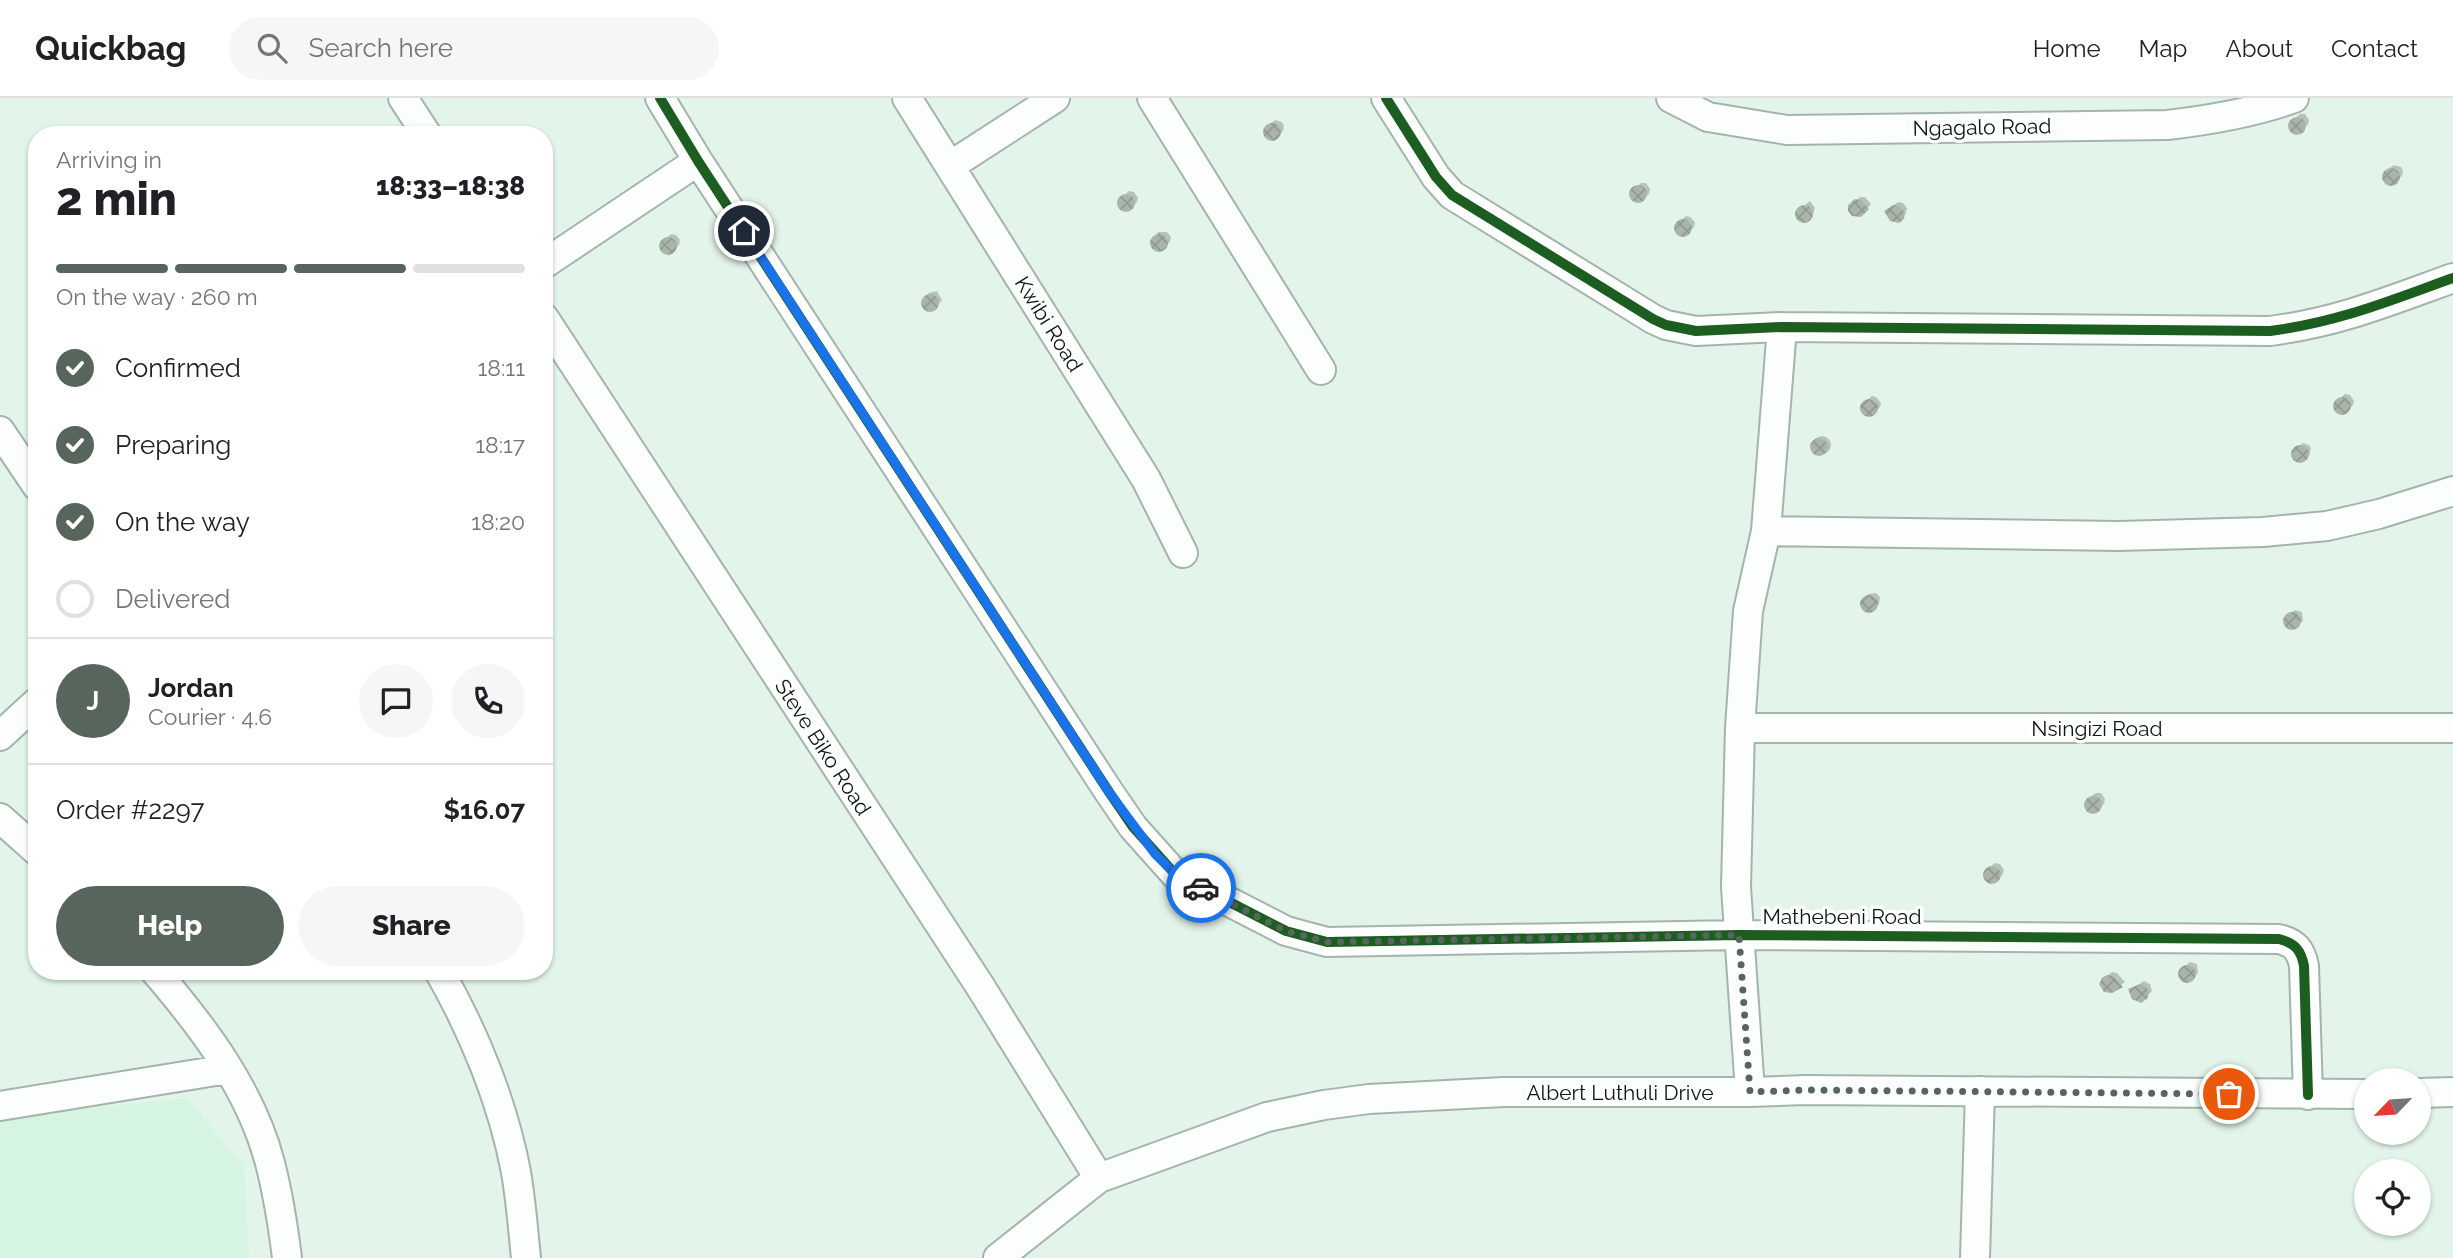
<!DOCTYPE html>
<meta charset="utf-8">
<style>
:root{--surface:#fff;--page:#f6f6f6;--text:#202124;--muted:#757577;--line:#e0e0e0;--accent:#57655d}
body{margin:0;font-family:Raleway,sans-serif;background:var(--page);color:var(--text);height:100vh;display:flex;flex-direction:column;font-size:26px;white-space:nowrap}
*{box-sizing:border-box;margin:0}
p{font-size:23px;color:var(--muted)}
.icon{flex:none;width:38px;height:38px;fill:none;stroke:currentColor;stroke-width:2;stroke-linecap:round;stroke-linejoin:round}
.map{position:relative;flex:1;overflow:hidden}
.panel{position:absolute;left:28px;top:28px;width:525px;height:854px;display:flex;flex-direction:column;background:var(--surface);border-radius:28px;box-shadow:0 2px 5px #0004}
.panel>*{flex:none}
.needle{width:46px;rotate:245deg}
.controls{position:absolute;left:2354px;top:970px;display:grid;gap:14px}
.controls a{display:grid;place-items:center;width:77px;height:77px;border-radius:50%;background:var(--surface);box-shadow:0 2px 5px #0004;font-size:35px}
.pin{position:absolute;display:grid;place-items:center;width:60px;height:60px;color:#fff;margin:-30px;border:4px solid #fff;border-radius:50%;box-shadow:0 2px 7px #0007}
.courier{position:absolute;display:grid;place-items:center;width:70px;height:70px;margin:-35px;border:5px solid #1a73e8;border-radius:50%;background:#fff;color:#222;box-shadow:0 2px 9px #0007}
.headline em{font-style:normal;font-weight:800}
.headline div{display:flex;flex-direction:column-reverse}
.headline{display:flex;align-items:center;justify-content:space-between;height:119px;padding:0 28px}
h1{font-size:46px;font-weight:800;line-height:52px}
.bar{display:grid;grid-template-columns:repeat(4,1fr);gap:10px 7px;align-content:center;height:84px;padding:0 28px}
.bar i{height:9px;border-radius:5px;background:var(--line)}
.bar .active{background:var(--accent)}
.bar p{grid-column:span 4}
.line{display:flex;align-items:center;gap:18px;padding:0 28px;border-top:2px solid var(--line)}
.line div{flex:1}
.round{display:grid;place-items:center;flex:none;width:74px;height:74px;border-radius:37px;background:var(--page)}
ol{padding:0 28px;list-style:none}
li{display:flex;align-items:center;gap:21px;height:77px}
li p{margin-inline-start:auto}
li .icon{padding:7px;border-radius:50%;background:var(--accent);color:#fff;stroke-width:4}
li:last-child{color:var(--muted)}
li i{width:38px;height:38px;border:4px solid var(--line);border-radius:50%}
.primary-button{display:flex;gap:14px;margin-top:auto;padding:14px 28px}
.primary-button a{flex:1;height:80px;border-radius:42px;background:var(--accent);color:#fff;font-size:28px;font-weight:800;line-height:80px;text-align:center}
.primary-button a+a{background:var(--page);color:var(--text)}
header{display:flex;align-items:center;gap:42px;box-sizing:border-box;height:98px;padding:0 35px;background:var(--surface);border-bottom:2px solid var(--line)}
header strong{font-size:33px}
nav{display:flex;gap:38px;margin-inline-start:auto;font-size:24px}
.search{width:490px;height:63px;background:var(--page);display:flex;align-items:center;gap:18px;box-sizing:border-box;padding:0 24px;border-radius:38px;color:var(--muted);font-size:26px}
.map>svg:first-child{display:block}
.built{fill:#d5f4e2}
.shadow{fill:#0003}
.building{fill:url(#building-cross-hatch)}
.lines{fill:none;stroke-linecap:round;stroke-linejoin:round}
.minor-casing{stroke:#a5b4ab;stroke-width:32}
.minor{stroke:#fbfefc;stroke-width:28}
.cycleway-casing{stroke:#fff;stroke-width:15}
.cycleway{stroke:#1b5e20;stroke-width:10}
.done{stroke:#57655d;stroke-width:7;stroke-dasharray:0 12.6}
.route{stroke:#1a73e8;stroke-width:9}
.labels{text-anchor:middle;dominant-baseline:central;stroke-width:7;stroke-linejoin:round;paint-order:stroke}
.street-label{font-size:21px;fill:#0b1711;stroke:#fff}
</style>
<header>
<strong>Quickbag</strong>
<div class="search"><svg class="icon" aria-label="search" viewBox="0 0 24 24"><circle cx="10" cy="10" r="6"/><path d="M15 15l6 6"/></svg>Search here</div>
<nav><a>Home</a><a>Map</a><a>About</a><a>Contact</a></nav>
</header>
<div class="map">
<svg width="2453" height="1160" viewBox="0 0 2453 1160">
<defs>
<pattern id="building-cross-hatch" width="8" height="8" patternUnits="userSpaceOnUse" patternTransform="scale(1.75)"><rect width="8" height="8" fill="#aab5aa"/><path d="M0 0l8 8M0 8l8-8" fill="none" stroke="#919b91"/></pattern>
</defs>
<rect width="100%" height="100%" fill="#e3f5ea"/>
<path class="built" d="M187 1000 244 1068 249 1160H0V1019Z"/>
<path class="shadow" d="M2300 16H2305L2309 22 2308 27 2297 35 2293 34 2290 25Z
M1275 22 1282 24 1284 28 1283 33 1272 41 1265 36V31Z
M2394 67 2401 69 2403 73 2402 78 2391 86 2384 81 2385 73Z
M1641 85H1646L1650 91 1649 96 1641 103 1634 102 1631 94Z
M1129 93 1134 94 1138 100 1137 104 1129 112 1122 111 1119 107 1121 100Z
M1860 99H1865L1871 106 1868 110 1850 108Z
M1810 103 1815 110 1813 117 1804 123 1799 122 1797 113Z
M1898 104 1903 105 1907 110 1905 117 1890 110Z
M1686 118 1690 119 1695 124 1694 129 1684 138 1678 136 1676 127Z
M1158 134H1167L1171 139 1170 144 1160 152 1155 151 1152 144Z
M671 136 676 137 680 142 679 147 671 155 664 154 661 150 663 143Z
M937 193 942 202 935 211 928 212 924 210 923 202 929 195Z
M2345 296 2350 297 2354 303 2353 307 2345 315 2338 314 2335 310 2337 303Z
M1872 298 1876 299 1881 305 1880 309 1872 317 1864 316 1862 307Z
M1813 347a9 9 0 1 1 18 0a9 9 0 1 1-18 0Z
M2303 345 2309 347 2311 350 2309 358 2300 364 2295 362 2293 353Z
M1876 495 1880 499 1879 506 1869 514 1864 513 1861 506 1864 500 1868 496Z
M2295 512 2302 514 2303 523 2292 531H2288L2285 526 2286 518Z
M2096 695H2101L2105 701 2104 706 2093 714 2086 709 2087 701Z
M1995 765 2000 766 2004 772 2003 776 1995 784 1988 783 1985 779 1986 772Z
M2190 864 2197 866 2198 875 2190 883 2183 882 2180 878 2182 871Z
M2112 874 2117 875 2125 884 2112 893 2103 881Z
M2144 883 2150 886 2152 893 2143 902 2130 892Z"/>
<path class="building" d="M2288 28a9 9 0 1 1 18 0a9 9 0 1 1-18 0Z
M1263 34a9 9 0 1 1 18 0a9 9 0 1 1-18 0Z
M2382 79a9 9 0 1 1 18 0a9 9 0 1 1-18 0Z
M1629 96a9 9 0 1 1 18 0a9 9 0 1 1-18 0Z
M1117 105a9 9 0 1 1 18 0a9 9 0 1 1-18 0Z
M1855 101 1861 102 1869 111 1861 119 1852 118 1848 113V107Z
M1795 116a9 9 0 1 1 18 0a9 9 0 1 1-18 0Z
M1893 107 1899 108 1905 115 1904 121 1899 125 1890 123 1884 113Z
M1674 130a9 9 0 1 1 18 0a9 9 0 1 1-18 0Z
M1150 145a9 9 0 1 1 18 0a9 9 0 1 1-18 0Z
M659 148a9 9 0 1 1 18 0a9 9 0 1 1-18 0Z
M921 205a9 9 0 1 1 18 0a9 9 0 1 1-18 0Z
M2333 308a9 9 0 1 1 18 0a9 9 0 1 1-18 0Z
M1860 310a9 9 0 1 1 18 0a9 9 0 1 1-18 0Z
M1810 349a9 9 0 1 1 18 0a9 9 0 1 1-18 0Z
M2291 356a9 9 0 1 1 18 0a9 9 0 1 1-18 0Z
M1860 506a9 9 0 1 1 18 0a9 9 0 1 1-18 0Z
M2283 523a9 9 0 1 1 18 0a9 9 0 1 1-18 0Z
M2084 707a9 9 0 1 1 18 0a9 9 0 1 1-18 0Z
M1983 777a9 9 0 1 1 18 0a9 9 0 1 1-18 0Z
M2178 876a9 9 0 1 1 18 0a9 9 0 1 1-18 0Z
M2107 877 2113 878 2123 889 2112 895 2104 894 2099 886 2102 880Z
M2140 886 2146 889 2149 894 2148 900 2141 905 2132 901 2128 891Z"/>
<g class="lines">
<defs>
<path id="minor" d="M403 0 427 37
M660 0 698 63 1109 694 1133 729 1175 776 1286 833 1327 844 1739 837 2279 841C2295 845 2301 852 2304 868L2308 997
M907 0 1146 381 1183 455
M1152 0 1321 272
M1386 0 1436 79 1452 97 1653 221 1666 227 1696 233 1782 229 2270 233C2339 224 2389 203 2453 180
M1671 0 1708 19 1787 32 2167 27C2211 22 2253 15 2294 0
M950 68 1055 0
M544 166 698 63
M544 220 980 888 1099 1080
M0 333 37 388
M1766 433 2119 438 2263 434 2327 428 2379 416 2453 393
M1740 630H2453
M0 638 37 604
M0 720 37 753
M155 873C203 929 251 992 270 1065 278 1096 283 1128 287 1160
M439 873C474 934 503 1005 516 1074 521 1103 523 1131 526 1160
M1750 994 1736 789 1740 630 1748 513 1766 433 1782 229
M2418 995 2453 994
M0 1008 228 971
M998 1160 1099 1080 1267 1019 1324 1007 1369 1001 1504 994H1750L1805 992 2366 996
M1975 1160 1980 993"/>
</defs>
<use href="#minor" class="minor-casing"/>
<use href="#minor" class="minor"/>
<defs>
<path id="cycleway" d="M660 0 698 63 1109 694 1133 729 1175 776 1286 833 1327 844 1739 837 2279 841C2295 845 2301 852 2304 868L2308 997
M1386 0 1436 79 1452 97 1653 221 1666 227 1696 233 1782 229 2270 233C2339 224 2389 203 2453 180"/>
</defs>
<use href="#cycleway" class="cycleway-casing"/>
<use href="#cycleway" class="cycleway"/>
</g>
<g class="lines">
<path class="done" d="M1201 790 1286 833 1327 844 1739 837 1750 994 1805 992 2229 996"/>
<path class="route" d="M744 133 1109 694 1155 756 1175 776 1201 790"/>
</g>
<g class="labels">
<g class="street-label">
<text transform="translate(1982 29) rotate(-1)">Ngagalo Road</text>
<text transform="translate(1049 226) rotate(58)">Kwibi Road</text>
<text x="2097" y="630">Nsingizi Road</text>
<text transform="translate(823 649) rotate(57)">Steve Biko Road</text>
<text x="1842" y="818">Mathebeni Road</text>
<text x="1620" y="994">Albert Luthuli Drive</text>
</g>
</g>
</svg>
<div class="controls">
<a><svg class="needle" viewBox="-14 -14 28 28"><path d="M0-13l5 13h-10z" fill="#e53935"/><path d="M0 13l5-13h-10z" fill="#757577"/></svg></a>
<a><svg class="icon" aria-label="locate" viewBox="0 0 24 24"><circle cx="12" cy="12" r="6"/><path d="M12 2v4M12 18v4M2 12h4M18 12h4"/></svg></a>
</div>
<div class="pin" style="left:2229px;top:996px;background:#ea580c"><svg class="icon" aria-label="bag" viewBox="0 0 24 24"><path d="M5 8h14l-1 12H6zM9 8a3 3 0 0 1 6 0"/></svg></div>
<div class="pin" style="left:744px;top:133px;background:#1f2937"><svg class="icon" aria-label="home" viewBox="0 0 24 24"><path d="M3 11l9-7 9 7M6 9v11h12V9"/></svg></div>
<div class="courier" style="left:1201px;top:790px"><svg class="icon" aria-label="car" viewBox="0 0 24 24"><path d="M5 17H2v-5l4-1 3-4h7l3 4 3 1v5h-3M9 17h6M6 11h13"/><circle cx="7" cy="17" r="2"/><circle cx="17" cy="17" r="2"/></svg></div>
<section class="panel">
<div class="headline"><div><h1>2 min</h1><p>Arriving in</p></div><em>18:33–18:38</em></div>
<div class="bar"><i class="active"></i><i class="active"></i><i class="active"></i><i></i><p>On the way · 260 m</p></div>
<ol>
<li><svg class="icon" aria-label="check" viewBox="0 0 24 24"><path d="M5 12l5 5 9-10"/></svg>Confirmed<p>18:11</p></li>
<li><svg class="icon" aria-label="check" viewBox="0 0 24 24"><path d="M5 12l5 5 9-10"/></svg>Preparing<p>18:17</p></li>
<li><svg class="icon" aria-label="check" viewBox="0 0 24 24"><path d="M5 12l5 5 9-10"/></svg>On the way<p>18:20</p></li>
<li><i></i>Delivered</li>
</ol>
<div class="line" style="height:126px"><b class="round" style="background:var(--accent);color:#fff">J</b><div><b>Jordan</b><p>Courier · 4.6</p></div><a class="round"><svg class="icon" aria-label="chat" viewBox="0 0 24 24"><path d="M4 5h16v11H9l-5 4z"/></svg></a><a class="round"><svg class="icon" aria-label="phone" viewBox="0 0 24 24"><path d="M5 4h4l2 5-3 2q2 4 5 5l2-3 5 2v4C11 20 4 13 5 4z"/></svg></a></div>
<div class="line" style="height:91px"><div>Order #2297</div><b>$16.07</b></div>
<div class="primary-button"><a>Help</a><a>Share</a></div>
</section>
</div>
